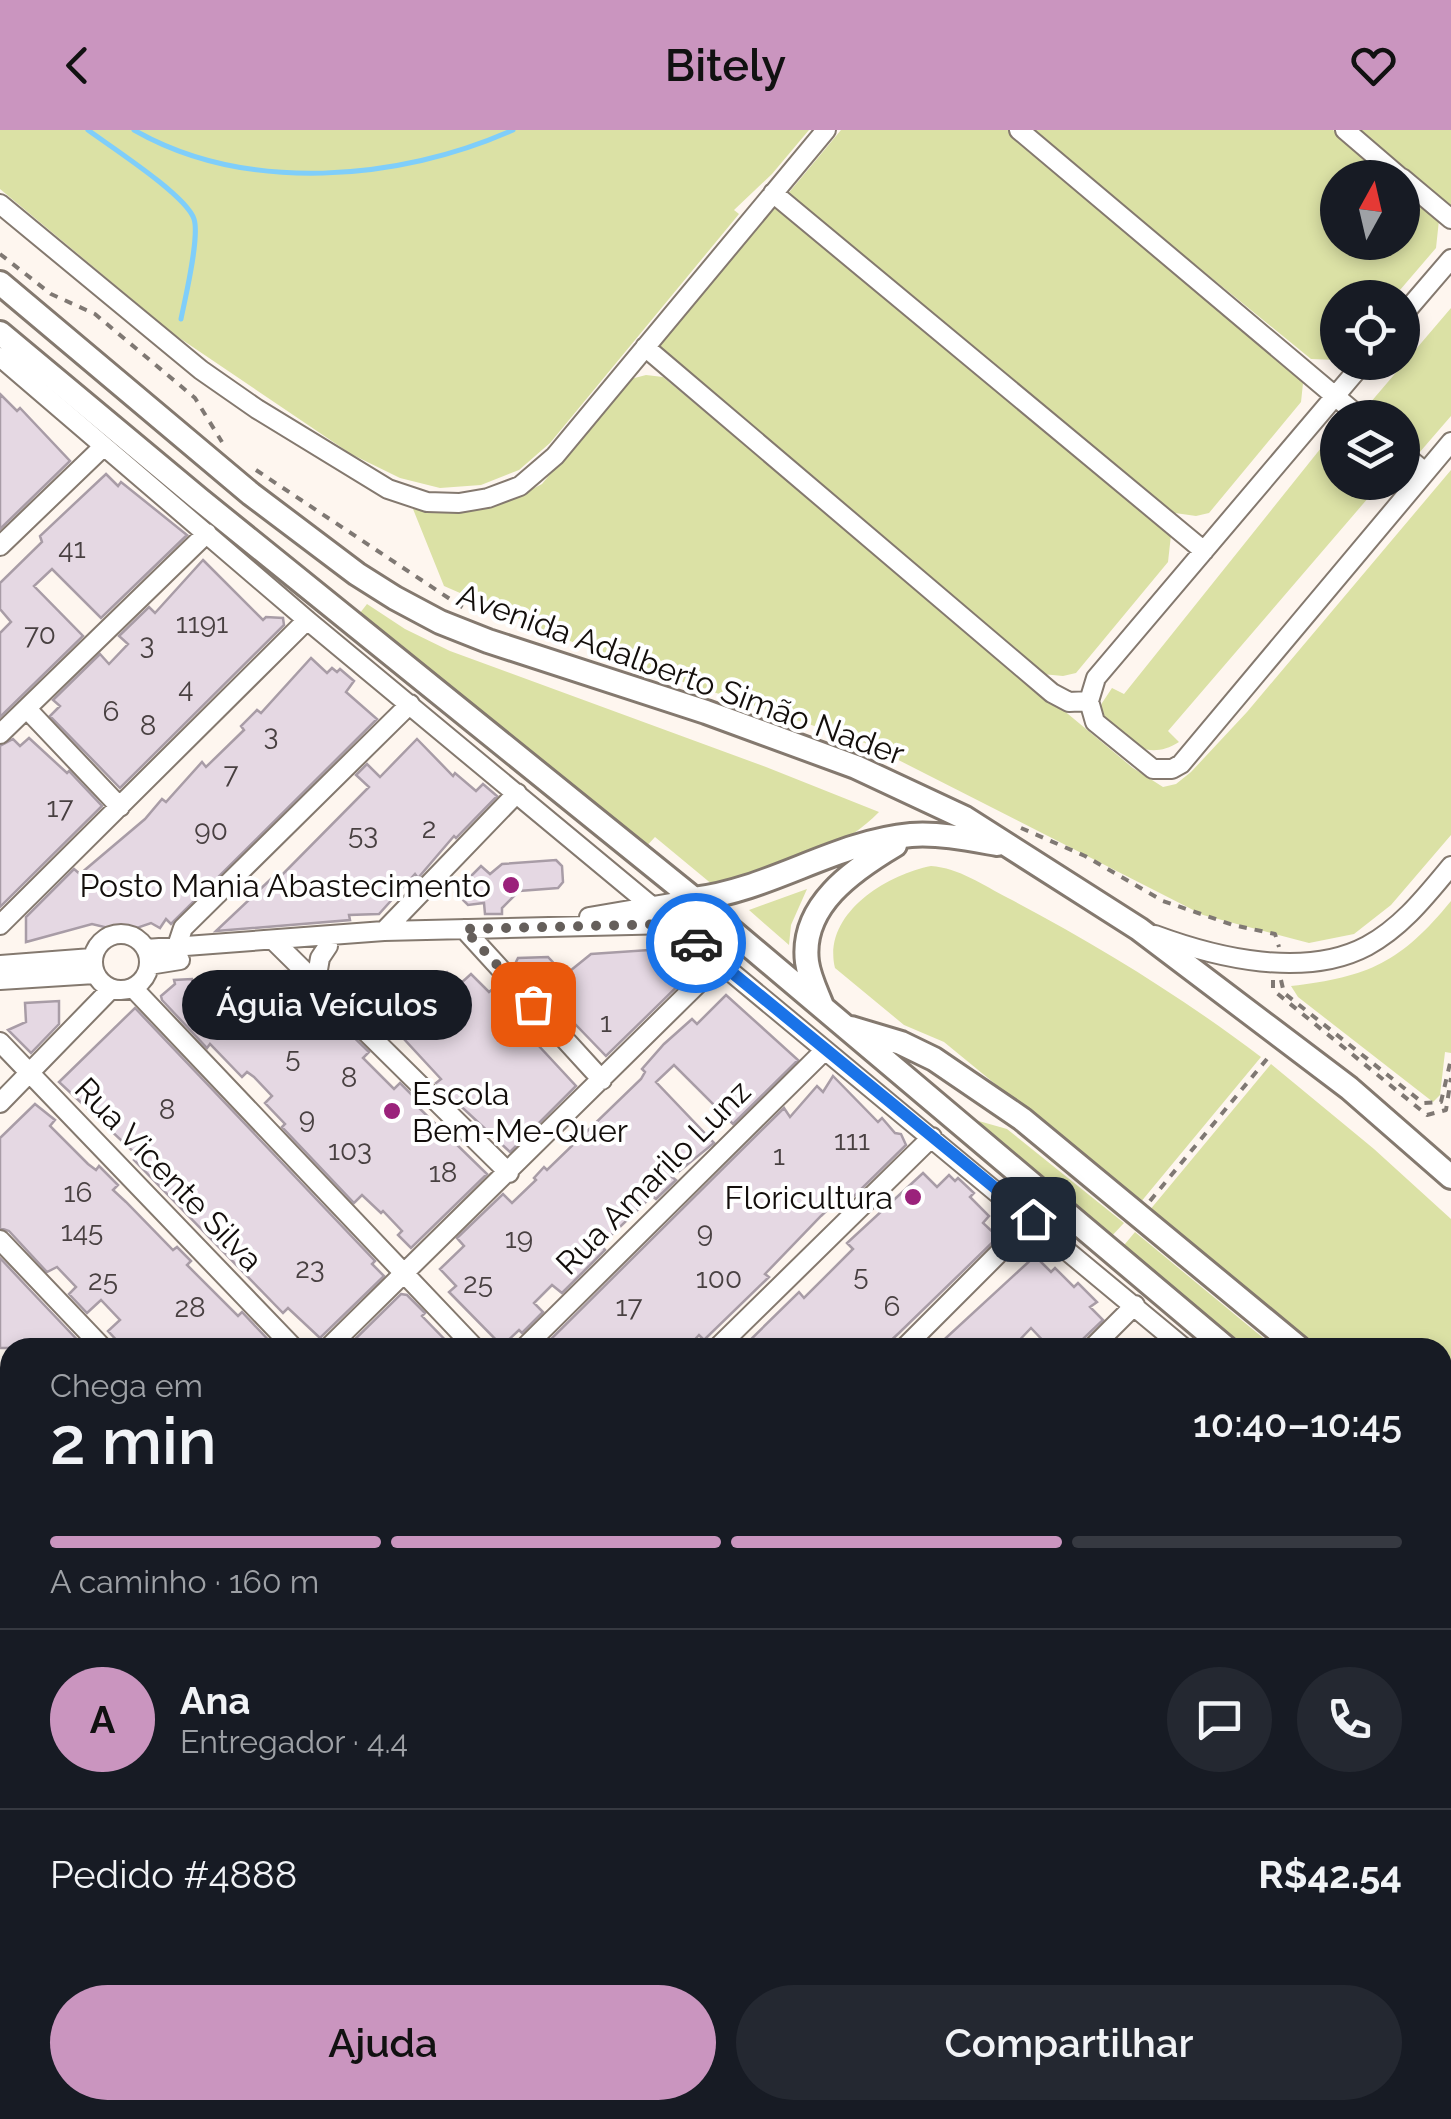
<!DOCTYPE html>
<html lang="pt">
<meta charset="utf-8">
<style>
:root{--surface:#171b24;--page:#242831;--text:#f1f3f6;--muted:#9ea1a6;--line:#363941;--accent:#ca95bf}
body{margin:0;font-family:Raleway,sans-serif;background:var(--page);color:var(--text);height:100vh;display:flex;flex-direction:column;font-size:38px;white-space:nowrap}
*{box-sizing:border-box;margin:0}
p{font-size:32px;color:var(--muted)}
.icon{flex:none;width:55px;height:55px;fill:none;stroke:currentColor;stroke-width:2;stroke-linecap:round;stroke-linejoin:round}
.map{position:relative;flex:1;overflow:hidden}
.drawer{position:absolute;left:0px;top:1208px;width:1452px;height:782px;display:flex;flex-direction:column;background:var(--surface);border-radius:30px 30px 0 0;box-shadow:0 5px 15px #0003}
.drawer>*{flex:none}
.needle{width:65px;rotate:8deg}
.tools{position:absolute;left:1320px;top:30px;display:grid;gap:20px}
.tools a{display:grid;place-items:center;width:100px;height:100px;border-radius:50%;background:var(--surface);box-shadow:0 5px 15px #0003;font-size:50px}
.pin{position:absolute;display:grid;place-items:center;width:85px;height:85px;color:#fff;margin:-42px;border-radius:20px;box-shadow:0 5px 15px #0006}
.courier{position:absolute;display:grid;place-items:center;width:100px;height:100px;margin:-50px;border:8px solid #1a73e8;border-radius:50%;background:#fff;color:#222;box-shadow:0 2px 12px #0007}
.bubble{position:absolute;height:70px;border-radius:35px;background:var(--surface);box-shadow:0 5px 15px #0003;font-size:32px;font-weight:600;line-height:70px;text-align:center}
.headline em{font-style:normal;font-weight:600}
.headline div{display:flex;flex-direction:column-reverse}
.headline{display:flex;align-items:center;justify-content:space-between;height:170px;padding:0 50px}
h1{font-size:65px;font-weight:600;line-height:75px}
.bar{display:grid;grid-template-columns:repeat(4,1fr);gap:15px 10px;align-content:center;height:120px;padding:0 50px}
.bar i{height:12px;border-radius:8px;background:var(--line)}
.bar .current{background:var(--accent)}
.bar p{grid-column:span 4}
.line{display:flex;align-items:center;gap:25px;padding:0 50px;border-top:2px solid var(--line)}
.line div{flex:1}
.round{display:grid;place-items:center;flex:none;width:105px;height:105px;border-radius:52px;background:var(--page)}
.primary-button{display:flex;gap:20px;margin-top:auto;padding:20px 50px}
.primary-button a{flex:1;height:115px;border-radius:60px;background:var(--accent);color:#111;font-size:40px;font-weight:600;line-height:115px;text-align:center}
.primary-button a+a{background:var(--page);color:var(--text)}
header{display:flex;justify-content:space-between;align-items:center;height:130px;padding:0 50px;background:var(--accent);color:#111;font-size:45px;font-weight:600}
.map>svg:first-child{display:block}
.green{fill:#dbe1a5}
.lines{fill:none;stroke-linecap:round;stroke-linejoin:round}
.stream{stroke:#7fcefa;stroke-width:5}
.building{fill:#e5d8e3;stroke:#a89ca6;stroke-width:2.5}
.minor-casing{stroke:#84796f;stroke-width:22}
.major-casing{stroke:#84796f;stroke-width:28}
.path{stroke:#7f7873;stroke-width:4;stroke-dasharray:8 8;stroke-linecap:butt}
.minor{stroke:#fff;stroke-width:18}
.major{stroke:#fff;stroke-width:22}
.done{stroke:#655f5b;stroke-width:10;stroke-dasharray:0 18}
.route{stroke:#1a73e8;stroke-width:12}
.poi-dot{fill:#9b227b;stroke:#fff;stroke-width:4}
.labels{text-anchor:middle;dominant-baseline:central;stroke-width:8;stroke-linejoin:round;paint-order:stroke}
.number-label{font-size:28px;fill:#484041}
.street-label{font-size:32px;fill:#130e0b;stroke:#fff}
.poi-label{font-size:32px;fill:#130e0b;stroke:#fff;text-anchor:end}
</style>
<header><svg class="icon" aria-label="back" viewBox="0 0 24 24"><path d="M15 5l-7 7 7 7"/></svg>Bitely<svg class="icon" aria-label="heart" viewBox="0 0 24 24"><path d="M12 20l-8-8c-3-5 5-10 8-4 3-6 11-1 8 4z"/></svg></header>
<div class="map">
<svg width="1451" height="1989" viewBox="0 0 1451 1989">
<rect width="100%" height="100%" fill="#fef6ef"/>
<path class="green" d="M0 0H809L772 44 734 80 739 84 550 313 519 340 481 355 440 358 400 348 351 324 175 205 0 59Z
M841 0H1016L1304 244 1301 272 1209 383 1196 386 1175 383 786 66Z
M1030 0H1333L1389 47 1338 48V112H1402L1403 59 1439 90 1436 118 1394 167 1338 168 1337 230 1311 229Z
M1351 0H1451V78Z
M780 73 1171 405 1168 432 1076 543 1063 546 1042 544 651 211Z
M1451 178V286L1419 323 1403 312 1402 288 1373 287 1364 280Z
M646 245 663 247 1133 638 1163 657 1176 654 1191 642 1247 582 1451 340V705L1391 775 1354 804 1309 813 1203 785 865 613 600 524 444 456 413 379 443 382 472 381 509 371 542 354 627 250Z
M1337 298 1338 352 1381 353 1168 601 1179 612C1146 633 1125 609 1095 592L1102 573 1112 558 1124 564Z
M367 474 405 499 450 521 766 637 879 682C836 726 775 739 719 760L655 707 643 720 360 483Z
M931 736C959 738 983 755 1008 768 1096 814 1182 867 1261 927L1140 1073 944 912 904 895 835 838C822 785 885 745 931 736Z
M807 759 791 795 789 815 749 780Z
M1451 771V923L1445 922 1440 965 1433 972 1298 867 1291 856C1369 847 1401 832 1451 771Z
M1271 934 1374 1019 1451 1089V1329L1443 1322 1442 1218 1315 1217 1149 1081Z
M961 986 1007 999 1124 1093 1108 1110Z
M1135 1102 1274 1217H1238L1120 1120Z"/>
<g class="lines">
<path class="stream" d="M88 0C111 17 186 65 194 89 200 107 185 169 181 189
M134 0C246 64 399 51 513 0"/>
</g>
<path class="building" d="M0 264 17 281 20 278 70 331 0 399Z
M106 344 118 356 121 352 187 405 101 488 52 439 34 456 83 506 0 587V503L11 492 0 479V453L42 412 40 406Z
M203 430 263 490 266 487 283 488 284 495 120 658 50 586 60 576 53 570 100 524 109 534 128 514 119 506 149 477 155 483Z
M311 528 327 543 332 538 337 542 340 539 354 551 346 562 377 589 171 794 166 789 160 798 151 793 125 802 92 794 26 812V787L74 739 80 744 145 689 162 669 166 672 202 632 206 637 244 600 241 596 257 580 261 583Z
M29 608 67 643 69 641 102 676 0 777V616L13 609 20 616Z
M417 609 453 646 455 643 476 661 483 654 497 666 456 708 454 706 418 748 415 744 379 784 349 785 350 790 216 801 271 749 275 752 369 657 356 645 367 634 380 647Z
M556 730 562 736 563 752 558 758 519 761 502 778V784H485L484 773 468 775 455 762 481 736 490 744 502 734Z
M649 820 663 833 675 823 687 830 694 840 606 926 575 894 572 897 514 836 518 828 548 827 565 845 591 824Z
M286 841 369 922 363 928 394 959 400 953 420 973 417 976 487 1044 411 1118 398 1105 402 1101 383 1081 381 1083 362 1065 354 1073 282 997 285 994 265 973 272 966 254 947 247 942 242 947 210 914 207 918 162 870 161 866 175 854 174 850 192 849 193 854 246 848V853L274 850 273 842Z
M447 842 448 865 471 844 489 862 494 858 532 896 525 901 576 956 510 1022 436 953 441 949 404 909 422 892 404 873 401 846Z
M373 852 391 871 378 884 360 865Z
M726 865 798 930 733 994 674 935 656 952 714 1013 672 1047 676 1050 656 1069 652 1066 601 1115 605 1120 562 1163 552 1155 534 1173 543 1182 522 1203 519 1200 502 1216 449 1162 456 1156 440 1139 464 1116 457 1108 503 1064 512 1073 536 1050 534 1048 544 1037 547 1040 641 949 645 942 642 939 664 914 692 889 697 894Z
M59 871V894L31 923 8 900 26 892 25 873Z
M135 878 375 1131 372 1134 384 1146 320 1208 288 1178 283 1183 134 1030 138 1026 59 952Z
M833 946 878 992 882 988 895 1003 901 1004 906 1015 846 1074 840 1068 821 1086 765 1144 769 1147 704 1210 699 1205 687 1218H542L784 978 790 987 817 956 823 962Z
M35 974 55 990 50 996 88 1034 96 1040 99 1036 118 1055 113 1060 126 1072 173 1120 177 1117 191 1131 187 1135 238 1186 242 1182 276 1218H124L108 1201 120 1190 101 1170 87 1183 69 1164 76 1157 57 1137 47 1142 9 1101 0 1098V1008Z
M923 1043 937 1057 949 1045 955 1051 958 1048 974 1063 970 1067 989 1086 983 1093 998 1107 899 1203 883 1218H742L799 1162 804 1168 853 1119 847 1113Z
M1035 1126 1051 1142 1055 1138 1074 1157 1078 1153 1097 1172 1090 1177 1103 1190 1083 1209 1080 1218H1070L1057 1211 1050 1218 1031 1198 1012 1218H935Z
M0 1128 29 1159 85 1218H0Z
M401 1164 407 1165 425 1183 422 1186 453 1218H346Z"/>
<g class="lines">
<defs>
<path id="minor" d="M1019 0 1361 288
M1345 0 1401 48
M1402 48 1451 89
M773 63 1204 421
M0 74 201 240 257 279 388 359 427 372 459 373 488 368 520 356 555 326 826 0
M1402 186 1451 129
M645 217 1052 563 1069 572 1089 571
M0 227 307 490 1184 1218
M1364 232 1096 548 1089 571 1095 592 1153 639H1172L1181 634 1451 312
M1402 323 1425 342
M0 416 104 316
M27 579 120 677
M0 604 207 403
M589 787 694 769
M0 795 307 490
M464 799 602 950
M384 801 517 663
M93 832a28 28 0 1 1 56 0a28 28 0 1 1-56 0Z
M1155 805C1217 828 1305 849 1367 816 1402 797 1426 766 1451 736
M274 811 509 1043
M146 819 384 801 672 794 712 784
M172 831 183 798 410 574
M0 835 92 828
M149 835 180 830
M0 850 95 844
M316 851 320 828 328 816
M133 858 475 1218
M0 912 294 1218
M0 973 111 859
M0 1110 103 1218
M328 1218 721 831
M524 1218 825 920
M717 1218 932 1007
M904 1218 1033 1089
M1092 1218 1135 1175
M0 1307 10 1318
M1442 1443 1451 1450
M1442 1467H1451
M0 1506 10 1516
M0 1571 10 1569
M1442 1590 1451 1584
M0 1643 10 1658
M0 1688 10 1682
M1442 1810 1451 1804
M0 1907 10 1900
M232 1980 238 1989
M1053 1980 1059 1989
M201 1989 214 1980
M528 1989 542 1980
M859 1989 872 1980
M1182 1989 1196 1980"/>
<path id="major" d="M0 153 251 364 357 444 395 468 440 492 488 511 706 582 856 637 965 688 1139 799 1349 958 1451 1047
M0 203 199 369 694 769 1226 1218
M694 769C770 760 835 712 911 705 940 703 969 709 997 714
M822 876C817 863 809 847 807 832 800 776 853 740 895 715
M851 898 901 913 934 929 1022 989 1299 1218
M1442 1337 1451 1344
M1442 1399 1451 1406"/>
</defs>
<use href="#minor" class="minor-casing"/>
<use href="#major" class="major-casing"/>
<path class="path" d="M0 124 51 164 95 184 195 268 222 312
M256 340 465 479
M1021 698 1085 726 1163 771 1233 795 1275 804 1279 817
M1273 850V860L1427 985 1446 980 1451 948
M1281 850 1284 863 1423 973 1441 972 1451 929
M1150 1071 1271 924
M1442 1942 1451 1954
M645 1980 651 1989"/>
<use href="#minor" class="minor"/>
<use href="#major" class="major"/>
</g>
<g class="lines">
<path class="done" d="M533 874 464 799 672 794 696 813"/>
<path class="route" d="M696 813 1033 1089"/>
</g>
<g class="poi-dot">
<circle cx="511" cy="755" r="10"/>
<circle cx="392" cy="981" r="10"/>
<circle cx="913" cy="1067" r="10"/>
</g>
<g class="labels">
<g class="number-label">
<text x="72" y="418">41</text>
<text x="202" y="493">1191</text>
<text x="40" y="504">70</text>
<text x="147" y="514">3</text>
<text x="186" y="557">4</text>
<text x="111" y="581">6</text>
<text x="148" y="595">8</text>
<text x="271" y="605">3</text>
<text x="231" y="643">7</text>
<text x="60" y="677">17</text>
<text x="429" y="698">2</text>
<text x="211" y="700">90</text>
<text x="363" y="704">53</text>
<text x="606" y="892">1</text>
<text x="293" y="927">5</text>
<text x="349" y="947">8</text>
<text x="167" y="979">8</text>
<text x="307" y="988">9</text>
<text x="852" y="1010">111</text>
<text x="350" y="1020">103</text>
<text x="779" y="1025">1</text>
<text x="443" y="1042">18</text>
<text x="78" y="1062">16</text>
<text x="82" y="1101">145</text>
<text x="705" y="1102">9</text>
<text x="519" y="1108">19</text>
<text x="310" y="1138">23</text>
<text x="861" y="1145">5</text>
<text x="719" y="1148">100</text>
<text x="103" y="1150">25</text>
<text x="478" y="1153">25</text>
<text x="629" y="1176">17</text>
<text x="892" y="1176">6</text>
<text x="190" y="1177">28</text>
</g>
<g class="street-label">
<text transform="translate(681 544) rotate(20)">Avenida Adalberto Simão Nader</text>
<text transform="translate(169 1044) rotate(46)">Rua Vicente Silva</text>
<text transform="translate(653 1047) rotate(-45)">Rua Amarilo Lunz</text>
</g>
<g class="poi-label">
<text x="491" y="755">Posto Mania Abastecimento</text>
<text x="412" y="963" text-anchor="start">Escola<tspan x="412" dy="37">Bem-Me-Quer</tspan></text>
<text x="893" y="1067">Floricultura</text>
</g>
</g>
</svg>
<div class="tools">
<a><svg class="needle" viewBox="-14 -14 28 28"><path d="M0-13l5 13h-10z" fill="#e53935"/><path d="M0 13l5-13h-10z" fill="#9ea1a6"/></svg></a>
<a><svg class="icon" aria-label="locate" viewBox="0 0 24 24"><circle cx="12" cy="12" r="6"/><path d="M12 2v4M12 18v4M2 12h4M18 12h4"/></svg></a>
<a><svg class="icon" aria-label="layers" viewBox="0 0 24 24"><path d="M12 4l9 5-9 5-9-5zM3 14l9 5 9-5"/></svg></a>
</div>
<div class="pin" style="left:533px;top:874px;background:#ea580c"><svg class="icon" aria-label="bag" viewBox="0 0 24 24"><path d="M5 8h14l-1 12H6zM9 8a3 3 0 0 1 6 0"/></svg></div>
<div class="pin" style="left:1033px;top:1089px;background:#1f2937"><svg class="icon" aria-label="home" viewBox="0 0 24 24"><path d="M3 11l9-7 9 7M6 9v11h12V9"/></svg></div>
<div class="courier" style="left:696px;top:813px"><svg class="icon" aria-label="car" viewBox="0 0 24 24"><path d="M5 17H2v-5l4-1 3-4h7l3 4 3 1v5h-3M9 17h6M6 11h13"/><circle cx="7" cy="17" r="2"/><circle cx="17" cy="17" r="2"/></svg></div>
<div class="bubble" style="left:182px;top:840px;width:290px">Águia Veículos</div>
<section class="drawer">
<div class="headline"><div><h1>2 min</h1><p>Chega em</p></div><em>10:40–10:45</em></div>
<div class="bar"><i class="current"></i><i class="current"></i><i class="current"></i><i></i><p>A caminho · 160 m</p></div>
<div class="line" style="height:180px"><b class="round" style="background:var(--accent);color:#111">A</b><div><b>Ana</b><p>Entregador · 4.4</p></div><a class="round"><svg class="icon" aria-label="chat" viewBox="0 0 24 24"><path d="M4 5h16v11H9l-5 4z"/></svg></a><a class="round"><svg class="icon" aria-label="phone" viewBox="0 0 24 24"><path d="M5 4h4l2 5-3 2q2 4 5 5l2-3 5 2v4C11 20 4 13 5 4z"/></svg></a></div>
<div class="line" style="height:130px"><div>Pedido #4888</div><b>R$42.54</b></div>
<div class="primary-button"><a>Ajuda</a><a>Compartilhar</a></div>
</section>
</div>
